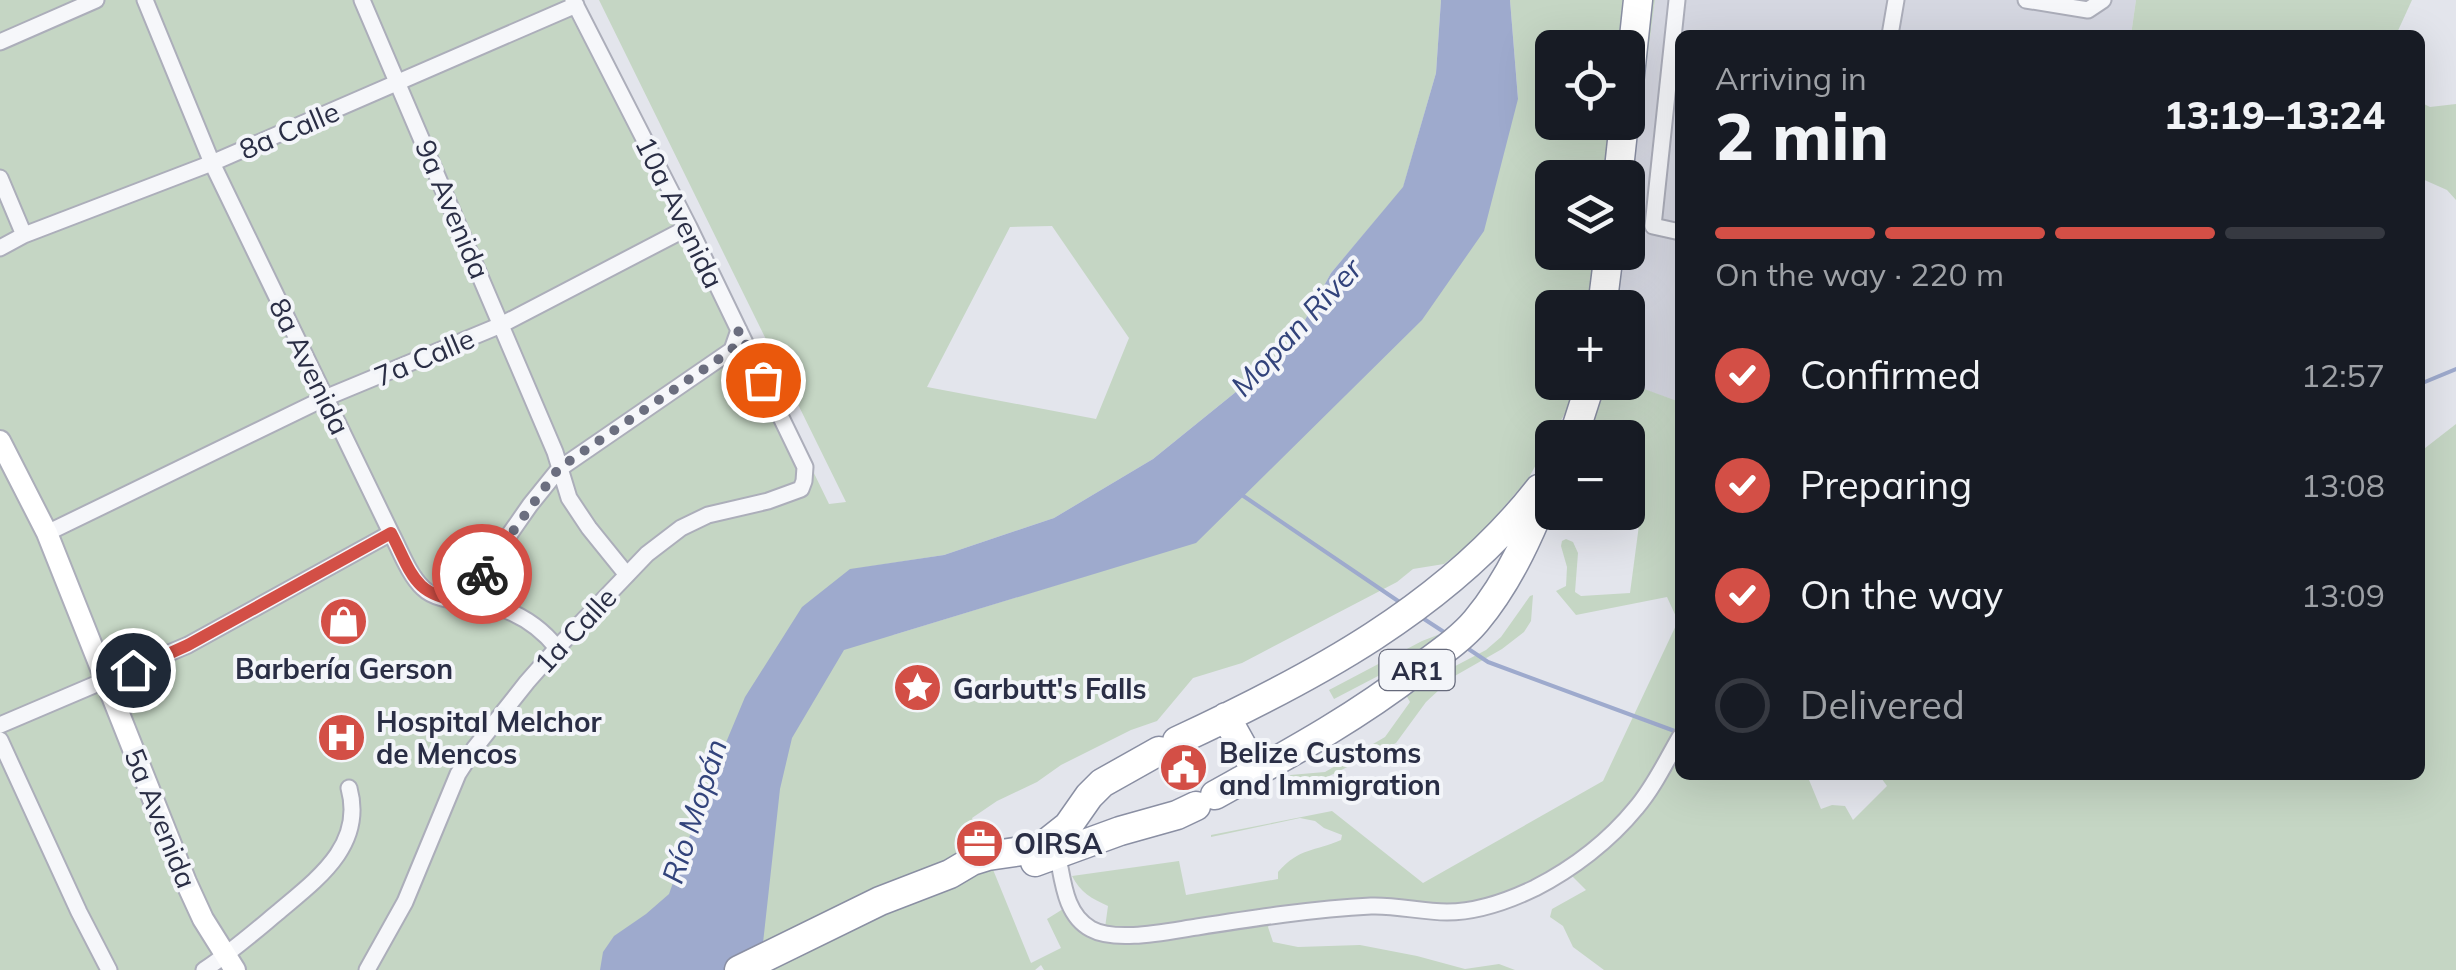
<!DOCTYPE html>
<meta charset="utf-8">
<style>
:root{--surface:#171b24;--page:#242831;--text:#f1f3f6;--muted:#9ea1a6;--line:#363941;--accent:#d34f46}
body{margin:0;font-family:Mulish,sans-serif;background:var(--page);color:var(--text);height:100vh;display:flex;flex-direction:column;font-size:38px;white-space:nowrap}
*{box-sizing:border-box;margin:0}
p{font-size:32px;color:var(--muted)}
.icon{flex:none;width:55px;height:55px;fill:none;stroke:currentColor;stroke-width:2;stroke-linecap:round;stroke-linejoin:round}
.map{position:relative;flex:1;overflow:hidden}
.side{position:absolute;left:1675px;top:30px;width:750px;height:750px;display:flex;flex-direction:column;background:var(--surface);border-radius:15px;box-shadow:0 10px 40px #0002}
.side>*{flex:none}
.tools{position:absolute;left:1535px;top:30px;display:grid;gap:20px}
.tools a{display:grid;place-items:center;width:110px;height:110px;border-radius:15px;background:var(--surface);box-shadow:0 10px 40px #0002;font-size:50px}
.pin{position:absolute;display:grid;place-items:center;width:85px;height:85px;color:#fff;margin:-42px;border:5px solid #fff;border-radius:50%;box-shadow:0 2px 10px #0007}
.courier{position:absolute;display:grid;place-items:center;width:100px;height:100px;margin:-50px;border:8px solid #d34f46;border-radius:50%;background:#fff;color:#222;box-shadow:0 2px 12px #0007}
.overview em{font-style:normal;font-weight:800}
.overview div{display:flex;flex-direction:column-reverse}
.overview{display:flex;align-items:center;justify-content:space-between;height:170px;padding:0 40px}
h1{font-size:65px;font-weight:800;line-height:75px}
.bar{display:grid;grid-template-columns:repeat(4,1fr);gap:15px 10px;align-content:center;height:120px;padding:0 40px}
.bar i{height:12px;border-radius:8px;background:var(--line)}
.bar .selected{background:var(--accent)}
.bar p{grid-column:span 4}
ol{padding:0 40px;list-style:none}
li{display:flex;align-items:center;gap:30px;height:110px}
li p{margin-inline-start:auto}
li .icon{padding:10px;border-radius:50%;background:var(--accent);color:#fff;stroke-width:4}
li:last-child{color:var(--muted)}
li i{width:55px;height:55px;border:5px solid var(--line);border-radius:50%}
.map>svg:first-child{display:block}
.built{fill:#d5d7e1}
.green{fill:#c5d6c4;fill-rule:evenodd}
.water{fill:#9eaacd}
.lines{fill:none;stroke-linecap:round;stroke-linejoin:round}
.stream{stroke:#9eaacd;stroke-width:4}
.street-casing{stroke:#acaeba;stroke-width:19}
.secondary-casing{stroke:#acaeba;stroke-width:24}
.highway-casing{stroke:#8a8fa3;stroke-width:31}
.street{stroke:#f6f7fa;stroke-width:15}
.secondary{stroke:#fff;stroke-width:20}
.highway{stroke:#fff;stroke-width:28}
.done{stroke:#6b6e7f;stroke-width:10;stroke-dasharray:0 18}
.route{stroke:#d34f46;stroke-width:12}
.labels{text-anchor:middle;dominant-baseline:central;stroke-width:8;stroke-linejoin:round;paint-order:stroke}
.shield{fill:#f3f5f9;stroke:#666a7b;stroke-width:2.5}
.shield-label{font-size:25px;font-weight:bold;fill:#2a2e45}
.street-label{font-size:28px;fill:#2a2e45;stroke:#f3f5f9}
.poi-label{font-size:28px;font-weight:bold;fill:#2a2e45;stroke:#f3f5f9;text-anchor:start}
.water-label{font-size:30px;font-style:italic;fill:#32437b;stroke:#f3f5f9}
</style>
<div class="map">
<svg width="2456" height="970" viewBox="0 0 2456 970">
<rect width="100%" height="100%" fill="#e3e5ec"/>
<path class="built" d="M1655 0H2136L2131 35H1680V402L1625 383 1628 382V308H1614L1621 253 1628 252V206Z"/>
<path class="green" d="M0 0H583L829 504 846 502 599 0H1441L1436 73 1403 188 1331 273 1289 349 1153 459 1054 518 944 555 860 568 893 635 1196 542 1287 452 1518 99 1510 0H1655L1628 206V178H1552V252L1621 253 1614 307 1552 308V382L1582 383 1528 479 1475 540 1444 564 1413 569 1397 582 1242 663 1193 678 1157 721 1131 730 1061 765 1037 782 997 801 972 818 1031 963 1061 948 1047 919 1063 909H1067L1104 935 1108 906C1092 899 1080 892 1072 876L1179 861 1186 895 1278 879V872C1300 847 1314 852 1341 840L1342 835 1324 828 1315 821 1300 818 1211 837V835L1332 811 1423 883 1603 781 1678 621 1667 597 1576 615 1556 591 1566 586 1567 567 1561 546 1562 541 1566 539 1573 542 1578 553 1575 592 1581 596 1630 593 1641 510 1628 499V438L1588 437 1603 383 1625 382 1680 402V775H1807L1821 809 1832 805 1845 806 1853 820 1887 786 1879 775H2420V452L2456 424V970H1604L1573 947 1563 926 1550 917 1552 909 1586 890 1561 865 1541 883 1453 908 1400 901 1342 900 1300 907 1275 915 1268 927 1273 942 1298 947 1360 945 1417 956 1465 969 1499 964 1515 970H1044L1041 965 1035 970H0ZM1552 48H1628V122H1552ZM1052 226 1129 338 1096 419 927 387 1010 227Z
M2136 0H2412L2396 35H2131Z
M2420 102 2430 107 2456 104V200L2447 190 2420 178Z
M1533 595 1531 621 1524 632 1502 649 1453 677 1426 702 1396 743 1323 779 1293 782 1290 775 1325 772 1385 737 1410 702 1406 695 1427 671 1438 675 1486 650 1501 637 1530 596Z
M1448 631 1387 676 1380 675 1334 699 1329 690 1422 641Z"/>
<path class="water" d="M1441 0H1510L1518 99 1484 231 1422 320 1196 543 844 650 792 738 780 789 760 970H600L603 952 614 936 646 914 669 894 707 788 745 697 802 607 850 569 944 555 1054 518 1153 459 1289 349 1331 273 1403 187 1436 73Z"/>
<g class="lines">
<path class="stream" d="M2420 384 2456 369
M1239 493 1401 603
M1421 617 1447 634
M1467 648 1488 662 1680 733"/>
<defs>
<path id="street" d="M145 0 212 163 391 533C400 550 409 575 423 588 438 603 464 599 484 603 513 610 539 625 557 648
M362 0 555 452 569 498 589 528 627 575
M1677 0 1653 226 1680 232
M2026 0 2088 10 2103 0
M1890 35 1896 0
M0 42 96 0
M0 178 24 235
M0 248 24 235 212 163 576 5
M47 533 325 398 501 325 689 227
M463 601 530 505 559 469 732 350 739 330
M0 725 188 645 391 533
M0 740 79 912 109 970
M1056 848C1063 876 1063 914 1091 929 1116 943 1169 931 1197 927 1254 918 1313 909 1371 906 1397 905 1421 912 1447 912 1477 912 1508 901 1535 888 1572 869 1609 841 1636 808 1654 787 1666 761 1680 737
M204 970C230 953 253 933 277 913 316 880 365 846 349 788
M367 970 405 902 458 774 474 749 527 682 557 648 647 554 681 528 708 515 768 501 801 489 804 481 805 467 689 227 573 0"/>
<path id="secondary" d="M0 441 47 533 186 882 203 919 235 970"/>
<path id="highway" d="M1628 93 1638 0
M1618 178 1624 122
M1602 308 1609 252
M1573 438 1591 382
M1226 717 1257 773
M1177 741C1311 679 1447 607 1539 489
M1215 795C1285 756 1354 719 1417 670 1437 655 1460 640 1476 621 1511 579 1532 529 1552 479
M1035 862 1120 831 1177 815 1196 806
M739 970 880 901 950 874 972 861 988 856 1035 849 1044 845 1068 826 1089 796 1102 783 1159 751"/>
</defs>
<use href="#street" class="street-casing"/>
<use href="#secondary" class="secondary-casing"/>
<use href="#highway" class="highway-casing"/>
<use href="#street" class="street"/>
<use href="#secondary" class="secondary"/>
<use href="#highway" class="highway"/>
</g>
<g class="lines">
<path class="done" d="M482 574 559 468 732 350 739 330 763 380"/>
<path class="route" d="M133 670 188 645 391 533C412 573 413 596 463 601L482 574"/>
</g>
<defs>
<symbol id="shop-disc" viewBox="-11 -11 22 22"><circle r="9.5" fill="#d34f46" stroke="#f3f5f9"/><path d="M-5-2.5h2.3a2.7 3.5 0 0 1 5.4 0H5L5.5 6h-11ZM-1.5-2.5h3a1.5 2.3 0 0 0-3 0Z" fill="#fff"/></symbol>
<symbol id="sight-disc" viewBox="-11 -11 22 22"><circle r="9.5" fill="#d34f46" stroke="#f3f5f9"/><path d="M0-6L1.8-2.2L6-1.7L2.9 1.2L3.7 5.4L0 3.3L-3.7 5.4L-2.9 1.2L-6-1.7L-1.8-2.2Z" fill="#fff"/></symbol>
<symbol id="hospital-disc" viewBox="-11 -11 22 22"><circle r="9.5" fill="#d34f46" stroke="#f3f5f9"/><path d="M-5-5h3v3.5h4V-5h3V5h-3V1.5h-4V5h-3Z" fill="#fff"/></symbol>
<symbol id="civic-disc" viewBox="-11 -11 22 22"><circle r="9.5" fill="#d34f46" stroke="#f3f5f9"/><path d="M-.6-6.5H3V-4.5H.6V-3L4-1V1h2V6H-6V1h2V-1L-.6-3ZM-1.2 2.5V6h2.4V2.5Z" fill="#fff"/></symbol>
<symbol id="office-disc" viewBox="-11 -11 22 22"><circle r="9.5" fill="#d34f46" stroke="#f3f5f9"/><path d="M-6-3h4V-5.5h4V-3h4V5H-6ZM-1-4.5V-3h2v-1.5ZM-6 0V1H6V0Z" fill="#fff"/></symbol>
</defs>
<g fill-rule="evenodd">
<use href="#shop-disc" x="316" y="594" width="55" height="55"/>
<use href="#sight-disc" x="890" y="660" width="55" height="55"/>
<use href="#hospital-disc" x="314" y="710" width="55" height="55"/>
<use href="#civic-disc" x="1156" y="740" width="55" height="55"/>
<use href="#office-disc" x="952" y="816" width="55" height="55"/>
</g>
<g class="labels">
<rect class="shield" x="1379.5" y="650" width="75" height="40" rx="8"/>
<g class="shield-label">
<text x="1417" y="670">AR1</text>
</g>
<g class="street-label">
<text transform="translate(289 130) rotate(-23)">8a Calle</text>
<text transform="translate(453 209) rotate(67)">9a Avenida</text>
<text transform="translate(680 212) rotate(64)">10a Avenida</text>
<text transform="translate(424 357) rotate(-23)">7a Calle</text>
<text transform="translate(310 366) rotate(64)">8a Avenida</text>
<text transform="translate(575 630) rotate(-47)">1a Calle</text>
<text transform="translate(161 818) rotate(68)">5a Avenida</text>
</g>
<g class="poi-label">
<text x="344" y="668" text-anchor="middle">Barbería Gerson</text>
<text x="953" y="688">Garbutt's Falls</text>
<text x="376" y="721">Hospital Melchor<tspan x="376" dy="32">de Mencos</tspan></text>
<text x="1219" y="752">Belize Customs<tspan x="1219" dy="32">and Immigration</tspan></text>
<text x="1014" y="843">OIRSA</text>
</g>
<g class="water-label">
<text transform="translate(1296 327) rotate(-47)">Mopan River</text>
<text transform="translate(694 811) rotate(-72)">Río Mopán</text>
</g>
</g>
</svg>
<div class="tools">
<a><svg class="icon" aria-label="locate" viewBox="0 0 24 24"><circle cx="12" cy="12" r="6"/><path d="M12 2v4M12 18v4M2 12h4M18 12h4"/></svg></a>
<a><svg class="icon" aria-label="layers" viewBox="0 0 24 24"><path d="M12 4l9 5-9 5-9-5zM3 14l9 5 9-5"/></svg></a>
<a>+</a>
<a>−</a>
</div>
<div class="pin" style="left:763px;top:380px;background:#ea580c"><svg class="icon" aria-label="bag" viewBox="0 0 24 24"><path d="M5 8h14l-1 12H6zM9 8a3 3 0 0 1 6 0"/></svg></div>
<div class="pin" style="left:133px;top:670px;background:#1f2937"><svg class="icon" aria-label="home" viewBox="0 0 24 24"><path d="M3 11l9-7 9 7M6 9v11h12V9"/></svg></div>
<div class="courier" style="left:482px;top:574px"><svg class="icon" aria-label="bike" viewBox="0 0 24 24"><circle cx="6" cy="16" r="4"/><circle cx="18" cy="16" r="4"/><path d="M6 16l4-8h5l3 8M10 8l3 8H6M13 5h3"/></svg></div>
<section class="side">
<div class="overview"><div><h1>2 min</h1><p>Arriving in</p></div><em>13:19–13:24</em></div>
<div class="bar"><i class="selected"></i><i class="selected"></i><i class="selected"></i><i></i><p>On the way · 220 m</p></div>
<ol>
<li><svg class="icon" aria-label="check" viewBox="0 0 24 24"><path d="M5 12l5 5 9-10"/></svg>Confirmed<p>12:57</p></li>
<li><svg class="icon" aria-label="check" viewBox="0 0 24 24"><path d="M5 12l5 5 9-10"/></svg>Preparing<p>13:08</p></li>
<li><svg class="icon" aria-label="check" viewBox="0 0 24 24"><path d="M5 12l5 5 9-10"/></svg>On the way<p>13:09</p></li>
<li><i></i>Delivered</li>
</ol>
</section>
</div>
